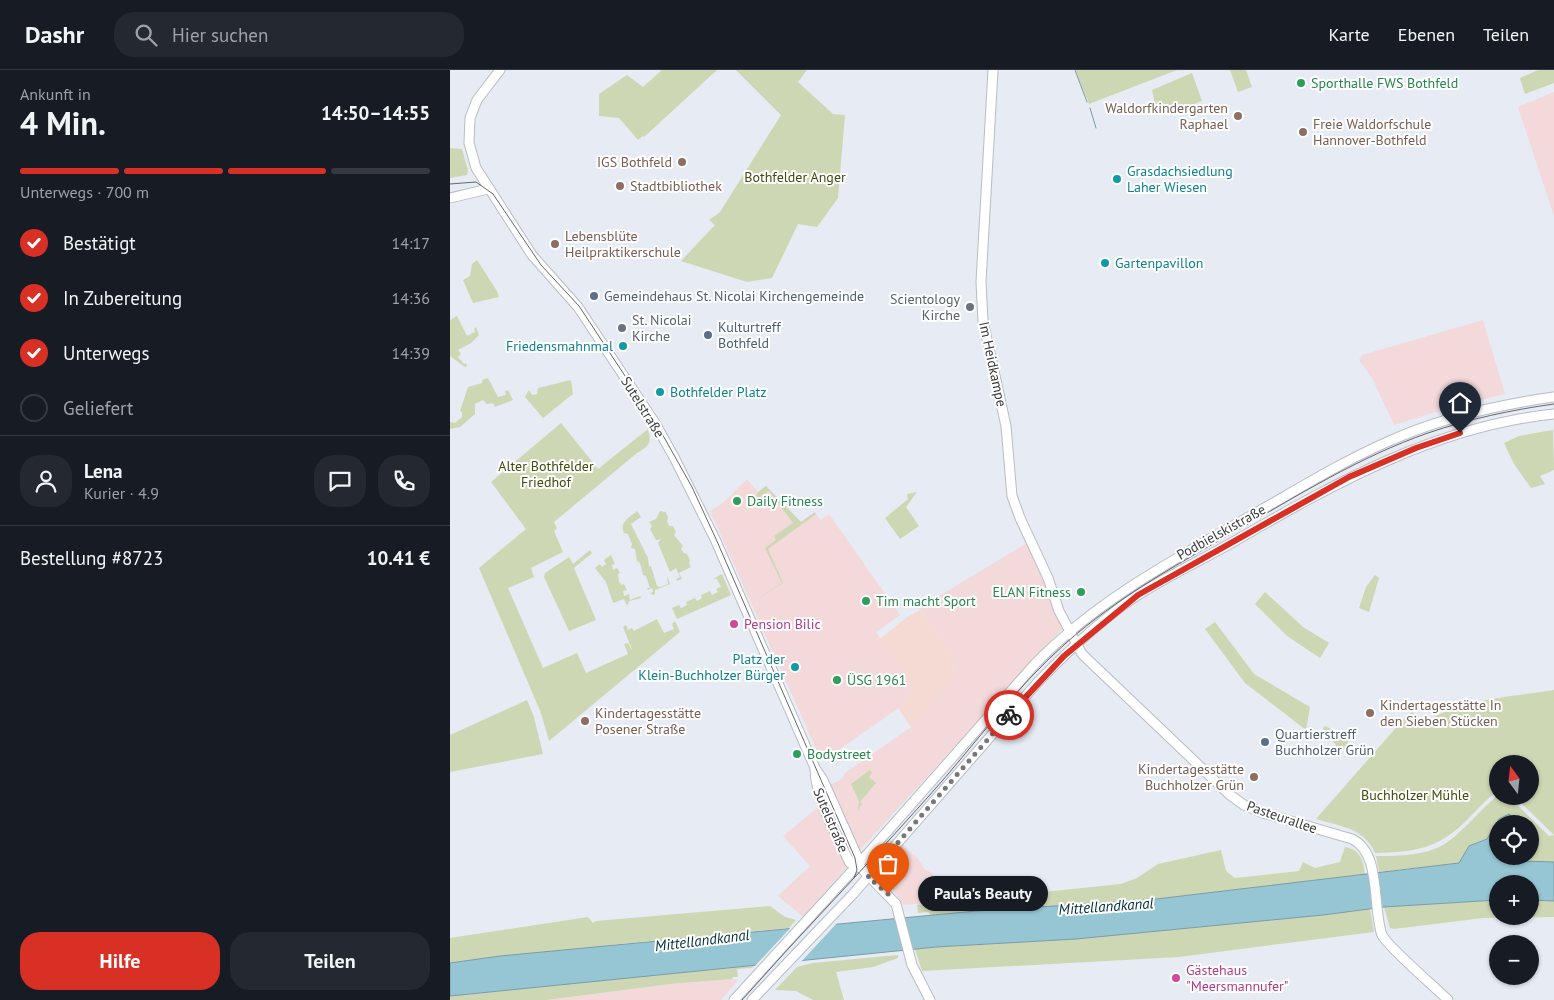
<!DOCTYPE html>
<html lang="de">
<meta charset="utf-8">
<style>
:root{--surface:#171b24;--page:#242831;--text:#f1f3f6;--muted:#9ea1a6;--line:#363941;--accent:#d93025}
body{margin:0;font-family:"PT Sans",sans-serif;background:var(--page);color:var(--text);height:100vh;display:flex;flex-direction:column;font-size:19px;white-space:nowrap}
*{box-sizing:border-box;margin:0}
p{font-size:16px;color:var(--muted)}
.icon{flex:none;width:28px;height:28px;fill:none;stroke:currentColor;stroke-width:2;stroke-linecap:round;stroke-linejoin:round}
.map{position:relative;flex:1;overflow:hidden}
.drawer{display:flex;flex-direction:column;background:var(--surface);width:450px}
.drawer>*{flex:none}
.needle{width:32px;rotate:345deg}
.fabs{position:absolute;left:1039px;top:685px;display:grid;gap:10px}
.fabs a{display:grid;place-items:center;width:50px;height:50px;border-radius:50%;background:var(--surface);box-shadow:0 1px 4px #0004;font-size:25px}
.pin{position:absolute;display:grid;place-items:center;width:42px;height:42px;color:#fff;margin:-51px -21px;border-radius:50% 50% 50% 0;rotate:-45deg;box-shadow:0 0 5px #0007}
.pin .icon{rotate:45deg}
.courier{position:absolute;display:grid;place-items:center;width:50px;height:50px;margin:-25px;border:4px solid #d93025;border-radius:50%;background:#fff;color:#222;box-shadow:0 1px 6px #0007}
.bubble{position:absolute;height:35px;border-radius:18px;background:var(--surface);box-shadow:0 1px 4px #0004;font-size:16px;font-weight:700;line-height:35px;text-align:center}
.head em{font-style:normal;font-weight:700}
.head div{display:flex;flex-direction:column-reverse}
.head{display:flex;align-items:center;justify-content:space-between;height:85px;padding:0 20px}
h1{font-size:32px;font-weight:700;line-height:38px}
.bar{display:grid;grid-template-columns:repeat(4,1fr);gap:8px 5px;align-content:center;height:60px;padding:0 20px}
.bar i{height:6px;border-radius:4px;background:var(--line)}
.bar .active{background:var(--accent)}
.bar p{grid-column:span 4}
.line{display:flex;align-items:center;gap:12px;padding:0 20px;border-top:1px solid var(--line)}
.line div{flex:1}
.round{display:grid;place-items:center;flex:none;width:52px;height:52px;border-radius:20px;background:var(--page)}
ol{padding:0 20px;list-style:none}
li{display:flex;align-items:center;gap:15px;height:55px}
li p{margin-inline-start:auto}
li .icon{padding:5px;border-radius:50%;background:var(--accent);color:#fff;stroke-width:4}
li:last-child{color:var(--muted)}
li i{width:28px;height:28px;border:2px solid var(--line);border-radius:50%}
.primary-button{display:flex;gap:10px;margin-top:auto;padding:10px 20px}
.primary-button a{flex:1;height:58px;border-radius:20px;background:var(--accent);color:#fff;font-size:20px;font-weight:700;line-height:58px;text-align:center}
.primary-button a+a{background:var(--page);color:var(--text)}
header{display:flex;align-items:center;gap:30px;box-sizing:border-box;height:70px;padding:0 25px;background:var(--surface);border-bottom:1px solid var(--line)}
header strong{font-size:24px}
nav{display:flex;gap:28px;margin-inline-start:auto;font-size:18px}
.search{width:350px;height:45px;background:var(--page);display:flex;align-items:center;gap:12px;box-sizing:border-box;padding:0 18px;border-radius:20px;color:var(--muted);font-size:19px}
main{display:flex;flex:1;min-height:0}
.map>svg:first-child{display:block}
.commercial{fill:#f4d9db}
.industrial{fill:#f4dad3}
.green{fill:#ced7b3}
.water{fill:#96c6d4;stroke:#7a9ca7}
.pier{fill:#e6ebf4}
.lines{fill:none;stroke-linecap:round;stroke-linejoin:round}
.stream{stroke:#7a9ca7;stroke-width:1}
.secondary-casing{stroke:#b8bcc4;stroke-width:11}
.secondary{stroke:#fff;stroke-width:9}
.tram{stroke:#65676c;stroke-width:1}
.done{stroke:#76787e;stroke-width:5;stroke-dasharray:0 9}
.route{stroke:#d93025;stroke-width:6}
.leisure-dot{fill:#2e9e5b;stroke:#fff;stroke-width:2}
.education-dot{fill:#8d6e63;stroke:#fff;stroke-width:2}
.culture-dot{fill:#0f9aa8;stroke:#fff;stroke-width:2}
.service-dot{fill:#5c6f8a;stroke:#fff;stroke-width:2}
.worship-dot{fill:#6b7280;stroke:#fff;stroke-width:2}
.hotel-dot{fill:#d1479c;stroke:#fff;stroke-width:2}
.labels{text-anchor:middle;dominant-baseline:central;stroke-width:4;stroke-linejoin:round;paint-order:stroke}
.leisure-label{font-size:14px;fill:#27864d;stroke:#fff;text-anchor:start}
.education-label{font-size:14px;fill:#785e54;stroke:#fff;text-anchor:start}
.culture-label{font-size:14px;fill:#0d838f;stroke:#fff;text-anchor:start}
.park-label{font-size:14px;fill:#424d0f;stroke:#fff}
.service-label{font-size:14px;fill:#4e5e75;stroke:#fff;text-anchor:start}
.worship-label{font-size:14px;fill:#5b616d;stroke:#fff;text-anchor:end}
.street-label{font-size:14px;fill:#393a3e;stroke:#fff}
.hotel-label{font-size:14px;fill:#b23c85;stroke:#fff;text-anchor:start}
.water-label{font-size:15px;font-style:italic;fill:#002f39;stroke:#fff}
</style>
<header>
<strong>Dashr</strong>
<div class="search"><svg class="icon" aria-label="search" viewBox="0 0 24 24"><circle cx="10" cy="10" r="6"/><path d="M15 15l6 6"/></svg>Hier suchen</div>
<nav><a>Karte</a><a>Ebenen</a><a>Teilen</a></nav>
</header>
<main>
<section class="drawer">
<div class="head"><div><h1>4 Min.</h1><p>Ankunft in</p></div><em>14:50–14:55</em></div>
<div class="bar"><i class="active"></i><i class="active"></i><i class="active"></i><i></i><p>Unterwegs · 700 m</p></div>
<ol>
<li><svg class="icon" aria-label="check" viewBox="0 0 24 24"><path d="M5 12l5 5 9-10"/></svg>Bestätigt<p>14:17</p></li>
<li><svg class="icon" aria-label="check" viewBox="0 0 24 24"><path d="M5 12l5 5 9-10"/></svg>In Zubereitung<p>14:36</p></li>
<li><svg class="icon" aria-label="check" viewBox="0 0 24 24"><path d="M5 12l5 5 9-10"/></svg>Unterwegs<p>14:39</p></li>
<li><i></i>Geliefert</li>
</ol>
<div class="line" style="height:90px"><a class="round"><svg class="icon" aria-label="person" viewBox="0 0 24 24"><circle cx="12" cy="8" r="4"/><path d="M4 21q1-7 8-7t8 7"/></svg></a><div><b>Lena</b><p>Kurier · 4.9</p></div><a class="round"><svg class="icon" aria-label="chat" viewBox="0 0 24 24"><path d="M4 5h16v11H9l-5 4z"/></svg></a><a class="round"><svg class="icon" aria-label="phone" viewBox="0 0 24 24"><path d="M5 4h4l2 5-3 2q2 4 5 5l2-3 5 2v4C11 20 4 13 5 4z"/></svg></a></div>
<div class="line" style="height:65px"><div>Bestellung #8723</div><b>10.41 €</b></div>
<div class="primary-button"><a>Hilfe</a><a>Teilen</a></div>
</section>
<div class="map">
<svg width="1104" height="930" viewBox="0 0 1104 930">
<rect width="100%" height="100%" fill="#e6ebf4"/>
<path class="commercial" d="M1104 22V146L1068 37Z
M1033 250 1055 324 1005 336 944 355 922 308 909 290 912 285Z
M297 409 308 422 316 416 351 452 365 442 370 450 379 444 450 545 426 562 460 611 461 622 456 633 384 683 378 685 367 681 260 441 273 433Z
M579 472 612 559 409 781 380 715 392 709 395 703 461 657 503 609 504 590 469 538Z
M369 736 397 797 353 847 328 826 360 796 333 766Z
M451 775 468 788 474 799 482 803 492 832 452 835 442 817 429 805Z
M282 909 288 910 271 930H97L220 914Z"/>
<path class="industrial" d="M470 540 504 590 503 609 461 657 448 638 456 633 461 622 460 611 430 569 456 548Z"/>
<path class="green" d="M212 0H267L194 67 193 66 188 70 169 48 149 46V24L177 5 193 17Z
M286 0H357L348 12 383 44 395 45 388 128 367 157 348 154 322 208 297 212 231 191 265 155 259 150 270 142 331 45Z
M625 0H727L639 34Z
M780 0H796L802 17 788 22Z
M1088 0H1104V13L1075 24 1070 8Z
M742 3 752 31 731 39 707 43 702 20Z
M0 78 12 79 18 100 17 105 0 108Z
M27 190 47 221 49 227 23 233 13 210 20 206 22 194Z
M7 246 17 266 25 262 24 259 26 257 29 265 21 273 8 280 11 284 8 287 14 294 16 293 17 296 15 297 0 286V250Z
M38 308 48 327 56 325 55 321 58 320 63 330 45 337 43 333 37 334 33 330 25 334V344L10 357 0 359V352L5 353 12 347V342L10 341 18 317 32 313V310Z
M121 310 123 324 93 348 75 327 79 320 82 325 87 324 88 318Z
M111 353 148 399 198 359C202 374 199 376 187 383L104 452 107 458 104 461 113 482 81 498 84 507 58 518 93 598 127 583 136 603 178 584 174 574 178 573 183 582 173 557 176 555 178 560 182 558 184 561 207 549 214 563 224 559 222 554 225 551 230 562 99 671 91 643 29 498 76 459 41 412Z
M1103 360 1104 400 1090 406 1095 414 1081 418 1064 394 1054 373 1069 366Z
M316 416 351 452 365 442 366 444 318 479 333 513 302 533 332 513 315 478 326 470 324 466 343 453 319 421 304 431 308 422Z
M467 422 456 437 469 456 450 469 435 448 458 429 457 424Z
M187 441 191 447 181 454 198 488 199 497 201 496 207 516 210 517 218 514 217 505 220 514 205 520V524L203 525 200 523 203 522 202 518 198 520 197 518H200L196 506 193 505 190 493 187 491 185 479 181 478 182 474 178 464 174 463C169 452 179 448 187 441Z
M210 441 216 442 218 448 217 451 219 456H223L226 462 224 465 233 476 231 479 234 483 237 484 240 490 239 493 241 497 229 503 232 509 227 511 226 509 230 507 226 498 220 502 208 473 211 469 206 470 200 459 202 456 199 452 206 449Z
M140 480 142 483 124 498 146 550 119 561 94 507 95 503 119 487 123 494Z
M161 485 165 494 162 495 163 500 167 498 170 503 168 504 169 512 172 515 174 514 177 520 173 521 174 526 179 524 180 530 190 526 191 528 179 531 177 536 174 529 163 533 156 512 145 498 150 494 152 497 156 494 154 490Z
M272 504 281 525 227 549 222 538 229 535 231 538 237 535 236 532 245 528 247 531 252 528 251 525 260 521 262 525 268 522 266 519 271 517 267 509H263Z
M925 505 929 508 919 542 909 538 916 517Z
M815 522 853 557 879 573 870 588 837 566 805 534Z
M765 552 804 604 860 637 856 660 795 613 755 559Z
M1104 620V792L1072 791 1067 786H1080V754H1070L1062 745 1047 753 1037 769C1022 773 1016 779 1010 793L929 802 926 786C949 786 979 786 999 771 1016 758 1030 740 1047 726H1058L1099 766 1104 765 1064 726H1080V694H1048L1047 722C1036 729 1026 741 1016 751 987 779 965 782 925 783 915 758 889 756 866 749L951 652 962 642 974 653C1010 629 1061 627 1104 620Z
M77 630 84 647 93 684 0 702V665Z
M875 656 900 668 894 680 888 678 873 659Z
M420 700 422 703 419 707 426 713 410 732 412 734 409 738 411 742 408 739 409 731 401 714Z
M895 777C911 780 913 790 915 804L698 830 480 846 479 842 468 843 467 835 671 814 687 808 708 794 771 780 776 801 785 808 849 801 853 792 865 798 890 792Z
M1047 830 1048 846H1080V830L1104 831V847L1033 848 944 859 940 858 934 837Z
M320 836 335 847 346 850 339 858 189 872 0 893V868L138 847 143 853 146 851Z
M920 839 924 862 729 887 472 901 465 879 873 845Z
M448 885V888L423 897 386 902 394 930H363L346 921 325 920 347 897 363 893Z
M305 895 302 898 287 899 288 907H283L282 909 220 914 97 930H0V926Z"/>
<path class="water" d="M1059 744 1070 754H1048V786H1067L1072 791 1104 792V831L1080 830V814H1048L1047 830 934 837 873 845 626 869 486 877 0 926V893L50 886 526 841 698 830 1009 793 1019 776 1037 769 1049 749Z"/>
<path class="pier" d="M388 852 350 893 304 897 343 855Z"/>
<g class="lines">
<path class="stream" d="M625 0 637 32
M640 38 646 58"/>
<defs>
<path id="secondary" d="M50 0 27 30 20 48 19 73 26 98 82 185 128 237 205 353 225 389 265 469 365 698 373 710 407 786 408 795 446 834 462 895 480 930
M543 0 531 212 533 251 556 356 562 426 570 448 598 508 609 541 632 584 780 725 794 735 813 743 902 769C932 783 922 838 932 865 936 875 987 919 998 930
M0 128 38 119
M365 699C365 727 387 767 400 793L408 795
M284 930 413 789 584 595C643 534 714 495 788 453 837 426 885 395 937 372 990 348 1046 335 1104 327
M302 930 403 824 588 612C618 581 651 549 688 525 721 504 756 488 790 468 889 411 988 356 1104 344"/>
</defs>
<use href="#secondary" class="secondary-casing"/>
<use href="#secondary" class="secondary"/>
<path class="tram" d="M0 114 26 112 43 124 91 195 129 236 206 353 242 417 266 469 405 788 407 800 404 808
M292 930C353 861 417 796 478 727 524 676 564 619 616 573 667 528 726 495 784 462 847 426 909 387 978 363 1019 349 1061 340 1104 334"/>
</g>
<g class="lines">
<path class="done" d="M438 824 418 807 559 645"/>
<path class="route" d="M559 645 614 586 688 525 899 407 966 378 1010 363"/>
</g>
<g class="leisure-dot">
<circle cx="851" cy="13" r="5"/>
<circle cx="287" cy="431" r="5"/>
<circle cx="631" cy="522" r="5"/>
<circle cx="416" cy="531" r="5"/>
<circle cx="387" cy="610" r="5"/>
<circle cx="347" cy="684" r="5"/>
</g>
<g class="education-dot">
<circle cx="788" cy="46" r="5"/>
<circle cx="853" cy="62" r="5"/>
<circle cx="232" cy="92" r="5"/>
<circle cx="170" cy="116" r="5"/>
<circle cx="105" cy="174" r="5"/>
<circle cx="920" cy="643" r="5"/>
<circle cx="135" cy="651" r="5"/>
<circle cx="804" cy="707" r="5"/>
</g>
<g class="culture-dot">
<circle cx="667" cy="109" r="5"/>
<circle cx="655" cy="193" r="5"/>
<circle cx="173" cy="276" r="5"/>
<circle cx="210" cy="322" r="5"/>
<circle cx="345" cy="597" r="5"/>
</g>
<g class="service-dot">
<circle cx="144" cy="226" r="5"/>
<circle cx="258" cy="265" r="5"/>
<circle cx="815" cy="672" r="5"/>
</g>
<g class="worship-dot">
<circle cx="520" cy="237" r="5"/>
<circle cx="172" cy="258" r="5"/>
</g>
<g class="hotel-dot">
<circle cx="284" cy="554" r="5"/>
<circle cx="726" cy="908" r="5"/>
</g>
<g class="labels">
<g class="leisure-label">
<text x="861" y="13">Sporthalle FWS Bothfeld</text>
<text x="297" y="431">Daily Fitness</text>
<text x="621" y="522" text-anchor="end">ELAN Fitness</text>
<text x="426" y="531">Tim macht Sport</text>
<text x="397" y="610">ÜSG 1961</text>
<text x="357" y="684">Bodystreet</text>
</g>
<g class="education-label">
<text x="778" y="38" text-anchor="end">Waldorfkindergarten<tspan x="778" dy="16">Raphael</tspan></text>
<text x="863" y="54">Freie Waldorfschule<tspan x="863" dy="16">Hannover-Bothfeld</tspan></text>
<text x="222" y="92" text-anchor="end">IGS Bothfeld</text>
<text x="180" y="116">Stadtbibliothek</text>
<text x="115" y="166">Lebensblüte<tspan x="115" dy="16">Heilpraktikerschule</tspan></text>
<text x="930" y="635">Kindertagesstätte In<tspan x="930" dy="16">den Sieben Stücken</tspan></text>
<text x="145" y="643">Kindertagesstätte<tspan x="145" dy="16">Posener Straße</tspan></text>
<text x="794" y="699" text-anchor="end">Kindertagesstätte<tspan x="794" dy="16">Buchholzer Grün</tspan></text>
</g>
<g class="culture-label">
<text x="677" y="101">Grasdachsiedlung<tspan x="677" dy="16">Laher Wiesen</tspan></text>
<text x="665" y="193">Gartenpavillon</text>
<text x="163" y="276" text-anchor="end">Friedensmahnmal</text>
<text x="220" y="322">Bothfelder Platz</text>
<text x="335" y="589" text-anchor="end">Platz der<tspan x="335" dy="16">Klein-Buchholzer Bürger</tspan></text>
</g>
<g class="park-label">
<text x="345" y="107">Bothfelder Anger</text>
<text x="96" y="396">Alter Bothfelder<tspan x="96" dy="16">Friedhof</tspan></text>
<text x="965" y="725">Buchholzer Mühle</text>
</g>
<g class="service-label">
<text x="154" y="226">Gemeindehaus St. Nicolai Kirchengemeinde</text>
<text x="268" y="257">Kulturtreff<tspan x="268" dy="16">Bothfeld</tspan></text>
<text x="825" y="664">Quartierstreff<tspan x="825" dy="16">Buchholzer Grün</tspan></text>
</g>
<g class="worship-label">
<text x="510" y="229">Scientology<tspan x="510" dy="16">Kirche</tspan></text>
<text x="182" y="250" text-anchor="start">St. Nicolai<tspan x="182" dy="16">Kirche</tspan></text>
</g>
<g class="street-label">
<text transform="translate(543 294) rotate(78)">Im Heidkampe</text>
<text transform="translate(193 337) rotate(58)">Sutelstraße</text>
<text transform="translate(771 462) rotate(-29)">Podbielskistraße</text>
<text transform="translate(832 747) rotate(19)">Pasteurallee</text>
<text transform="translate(381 750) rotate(67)">Sutelstraße</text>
</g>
<g class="hotel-label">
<text x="294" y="554">Pension Bilic</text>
<text x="736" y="900">Gästehaus<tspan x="736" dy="16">"Meersmannufer"</tspan></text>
</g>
<g class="water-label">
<text transform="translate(656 836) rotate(-4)">Mittellandkanal</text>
<text transform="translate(252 870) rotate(-7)">Mittellandkanal</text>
</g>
</g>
</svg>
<div class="fabs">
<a><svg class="needle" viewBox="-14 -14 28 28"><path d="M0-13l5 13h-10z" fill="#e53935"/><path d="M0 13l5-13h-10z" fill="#9ea1a6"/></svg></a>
<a><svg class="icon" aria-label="locate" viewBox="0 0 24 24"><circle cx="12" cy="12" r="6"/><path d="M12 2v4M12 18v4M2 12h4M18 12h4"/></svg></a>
<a>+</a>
<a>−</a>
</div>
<div class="pin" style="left:438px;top:824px;background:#ea580c"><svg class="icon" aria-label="bag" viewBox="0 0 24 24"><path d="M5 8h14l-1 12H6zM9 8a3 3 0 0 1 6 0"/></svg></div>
<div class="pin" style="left:1010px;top:363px;background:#1f2937"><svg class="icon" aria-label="home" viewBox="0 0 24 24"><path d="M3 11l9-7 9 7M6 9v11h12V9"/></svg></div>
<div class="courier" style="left:559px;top:645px"><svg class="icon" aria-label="bike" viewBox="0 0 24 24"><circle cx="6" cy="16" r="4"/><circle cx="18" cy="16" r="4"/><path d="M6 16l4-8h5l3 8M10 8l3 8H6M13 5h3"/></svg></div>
<div class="bubble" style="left:468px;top:806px;width:130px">Paula's Beauty</div>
</div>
</main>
